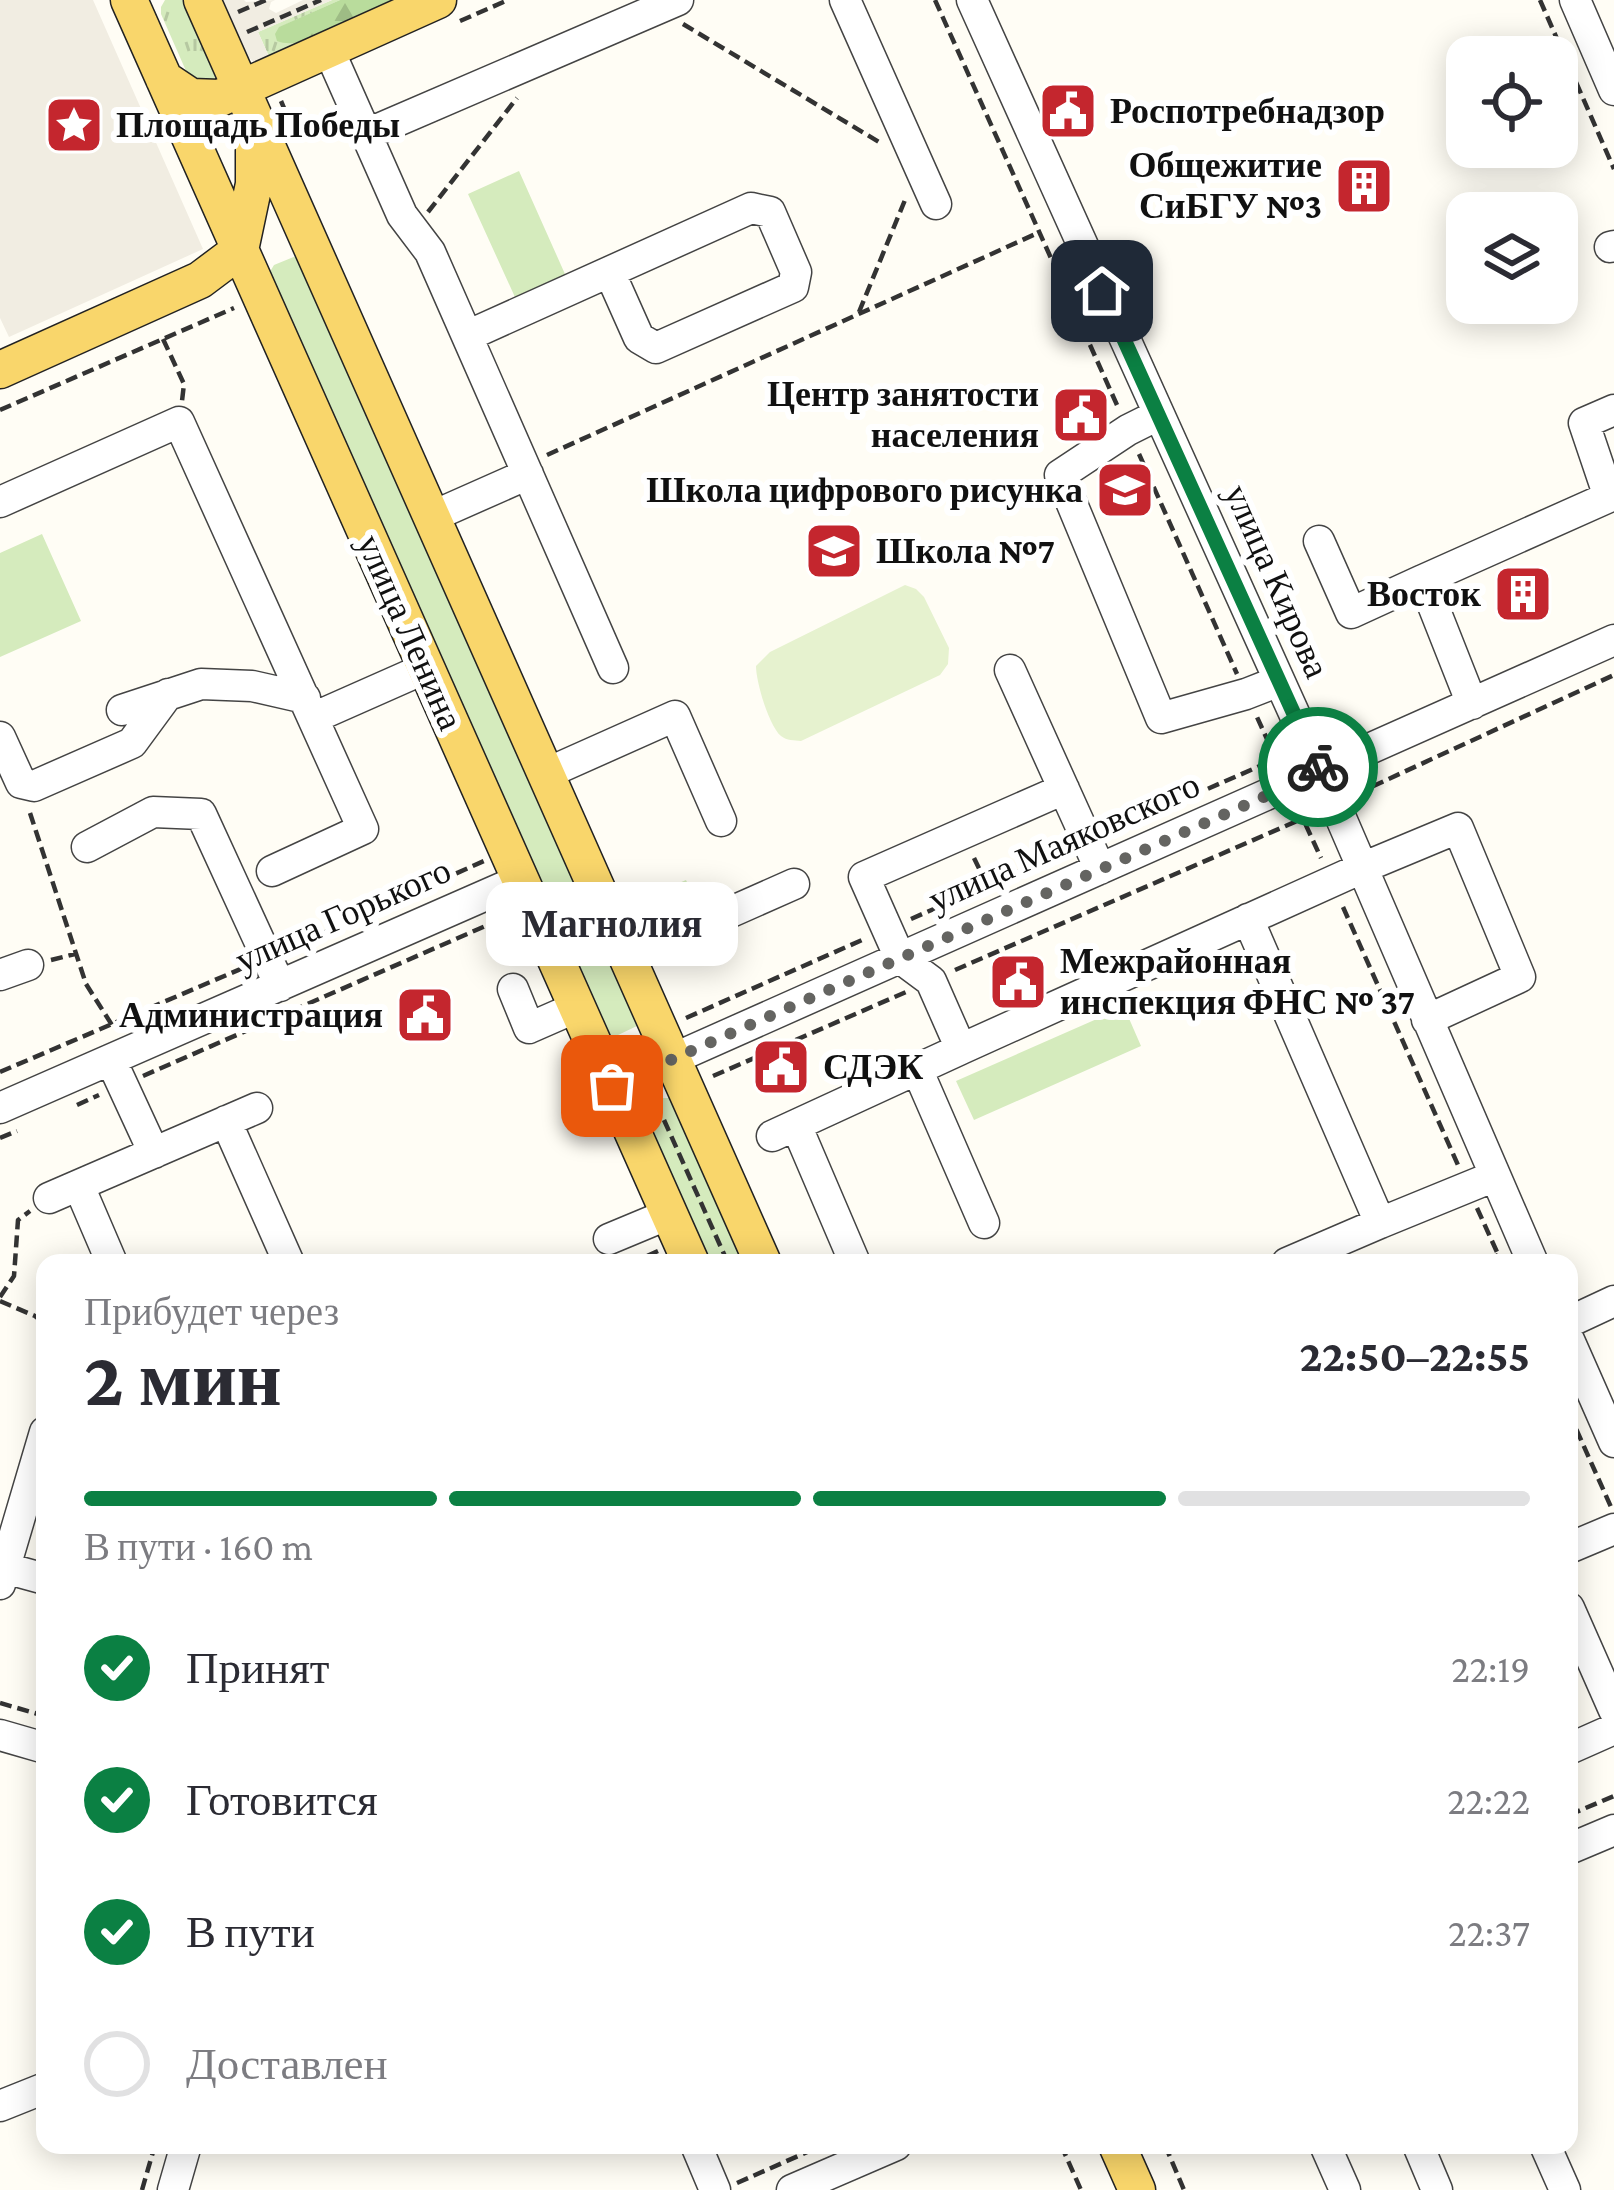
<!DOCTYPE html>
<html lang="ru">
<meta charset="utf-8">
<style>
:root{--surface:#fff;--page:#f7f7f7;--text:#2b2b33;--muted:#7c7c81;--line:#e1e1e2;--accent:#0b8043}
body{margin:0;font-family:"Crimson Pro",serif;background:var(--page);color:var(--text);height:100vh;display:flex;flex-direction:column;font-size:45px;white-space:nowrap}
*{box-sizing:border-box;margin:0}
p{font-size:39px;color:var(--muted)}
.icon{flex:none;width:66px;height:66px;fill:none;stroke:currentColor;stroke-width:2;stroke-linecap:round;stroke-linejoin:round}
.map{position:relative;flex:1;overflow:hidden}
.drawer{position:absolute;left:36px;top:1254px;width:1542px;height:900px;display:flex;flex-direction:column;background:var(--surface);border-radius:24px;box-shadow:0 6px 30px #0003}
.drawer>*{flex:none}
.buttons{position:absolute;left:1446px;top:36px;display:grid;gap:24px}
.buttons a{display:grid;place-items:center;width:132px;height:132px;border-radius:24px;background:var(--surface);box-shadow:0 6px 30px #0003;font-size:60px}
.pin{position:absolute;display:grid;place-items:center;width:102px;height:102px;color:#fff;margin:-51px;border-radius:24px;box-shadow:0 6px 18px #0006}
.courier{position:absolute;display:grid;place-items:center;width:120px;height:120px;margin:-60px;border:9px solid #0b8043;border-radius:50%;background:#fff;color:#222;box-shadow:0 3px 15px #0007}
.bubble{position:absolute;height:84px;border-radius:24px;background:var(--surface);box-shadow:0 6px 30px #0003;font-size:39px;font-weight:700;line-height:84px;text-align:center}
.head em{font-style:normal;font-weight:700}
.head div{display:flex;flex-direction:column-reverse}
.head{display:flex;align-items:center;justify-content:space-between;height:204px;padding:0 48px}
h1{font-size:78px;font-weight:700;line-height:90px}
.bar{display:grid;grid-template-columns:repeat(4,1fr);gap:18px 12px;align-content:center;height:144px;padding:0 48px}
.bar i{height:15px;border-radius:9px;background:var(--line)}
.bar .on{background:var(--accent)}
.bar p{grid-column:span 4}
ol{padding:0 48px;list-style:none}
li{display:flex;align-items:center;gap:36px;height:132px}
li p{margin-inline-start:auto}
li .icon{padding:12px;border-radius:50%;background:var(--accent);color:#fff;stroke-width:4}
li:last-child{color:var(--muted)}
li i{width:66px;height:66px;border:6px solid var(--line);border-radius:50%}
.map>svg:first-child{display:block}
.grass{fill:url(#grass-tufts)}
.forest{fill:url(#forest-firs)}
.park{fill:#d5ebbd}
.pitch{fill:#e6f2cf}
.plaza{fill:#f1ede2}
.lines{fill:none;stroke-linecap:round;stroke-linejoin:round}
.minor-casing{stroke:#444;stroke-width:33}
.major-casing{stroke:#222;stroke-width:39}
.path{stroke:#333;stroke-width:4.5;stroke-dasharray:12 6;stroke-linecap:butt}
.minor{stroke:#fff;stroke-width:30}
.major{stroke:#f9d66b;stroke-width:36}
.done{stroke:#646461;stroke-width:12;stroke-dasharray:0 21.6}
.route{stroke:#0b8043;stroke-width:15}
.labels{text-anchor:middle;dominant-baseline:central;stroke-width:12;stroke-linejoin:round;paint-order:stroke}
.poi-label{font-size:36px;font-weight:bold;fill:#111;stroke:#fff;text-anchor:start}
.street-label{font-size:36px;fill:#111;stroke:#fff}
</style>
<div class="map">
<svg width="1614" height="2190" viewBox="0 0 1614 2190">
<defs>
<pattern id="grass-tufts" width="24" height="20" patternUnits="userSpaceOnUse" patternTransform="scale(3)"><rect width="24" height="20" fill="#d5ebbd"/><path d="M3 7l-1-3M5 7V3M7 7l1-3M15 17l-1-3M17 17v-4M19 17l1-3" fill="none" stroke="#b6c8a1"/></pattern>
<pattern id="forest-firs" width="22" height="20" patternUnits="userSpaceOnUse" patternTransform="scale(3)"><rect width="22" height="20" fill="#b9dc9c"/><path d="M5 1l3.5 6h-7zM16 11l3.5 6h-7z" fill="#9ebc85"/></pattern>
</defs>
<rect width="100%" height="100%" fill="#fffdf5"/>
<path class="grass" d="M165 0H182L186 3 215 69 216 77 212 85 190 80 161 14V7Z
M332 0H340L280 27 306 42 271 61 258 32Z"/>
<path class="forest" d="M340 0H401C371 13 306 53 277 41L275 34 279 27Z"/>
<path class="park" d="M519 171 569 283 519 306 468 194Z
M296 256 306 257 639 1025 616 1036 605 1035 268 275 274 265Z
M42 534 81 621 0 657V553Z
M686 880 703 918 650 942 633 903Z
M1124 1007 1141 1046 974 1120 956 1081Z
M657 1098H671L752 1263H703L640 1123 644 1109Z"/>
<path class="pitch" d="M905 585 916 589 924 597 949 648 948 664 940 675 801 741C794 740 787 741 781 736 769 726 756 682 756 666L770 652Z"/>
<path class="plaza" d="M0 0H93L203 249 9 337 0 318Z
M221 0H244L246 2 275 0 271 2 269 9 276 13 303 0H332L258 32 271 61 255 63 246 55Z"/>
<g class="lines">
<defs>
<path id="minor" d="M845 0 936 204
M972 0 1331 795 1533 1263
M1575 0 1614 90
M328 48 402 215 430 252 613 668
M367 134 678 0
M1610 247 1614 246
M467 336 751 208 770 212 796 272 793 287 656 348 639 338 610 273
M1158 415 1128 430 1060 475 1161 718 1246 694 1279 681
M0 502 179 422 363 829 272 871
M431 517 528 474
M1319 541 1351 613 1423 580
M1010 670 1100 869
M1472 704 1423 580 1609 497 1584 423 1614 410
M122 710 201 684 252 686 305 698
M313 718 426 668
M0 737 21 783 34 786 132 743 168 694
M545 774 675 716 721 821
M87 847 153 812 201 814 280 986
M1248 919 1380 1223 1287 1263
M627 958 794 884
M0 975 28 965
M513 989 529 1028 577 1007
M961 1049 1362 868 1458 828 1520 977 1427 1020
M111 1060 154 1153
M917 1069 984 1223
M612 1086 1614 640
M0 1108 520 880
M226 1121 289 1263
M796 1125 855 1263
M772 1136 961 1049 931 981 900 958 864 877 1064 789
M79 1186 112 1263
M49 1198 257 1108
M1380 1223 1495 1176
M609 1239 669 1214
M1569 1322 1614 1301
M1569 1340 1614 1442
M1569 1548 1614 1529
M5 1568 45 1579
M0 1584 45 1432
M1569 1608 1614 1710
M0 1735 45 1748
M1569 1749 1614 1729
M1569 1849 1614 1830
M0 2106 45 2088
M696 2145 715 2190
M1325 2145 1345 2190
M1418 2145 1437 2190
M1545 2145 1565 2190
M173 2190 186 2145
M792 2190 896 2145"/>
<path id="major" d="M129 0 691 1263
M202 0 763 1263
M164 79 191 97 220 98 438 0
M0 370 200 280 240 250 254 184V135
M1117 2145 1137 2190"/>
</defs>
<use href="#minor" class="minor-casing"/>
<use href="#major" class="major-casing"/>
<path class="path" d="M935 0 1117 405
M1540 0 1614 169
M238 12 266 0
M460 21 508 0
M683 24 879 142
M247 32 321 0
M281 101 295 134
M428 212 517 98
M859 312 905 200
M163 339 184 384 182 401
M0 410 234 308
M1139 454 1237 674
M547 455 1040 232
M1356 794 1614 675
M1298 808 1321 858
M30 813 86 984 112 1025
M1109 832 1276 759 1257 717
M974 858 987 885
M1343 907 1458 1165
M911 919 1066 851
M292 947 484 861
M51 960 75 954
M955 970 1313 814
M686 1018 862 940
M0 1072 243 968
M143 1076 506 917
M713 1076 906 992
M77 1105 99 1095
M664 1120 728 1263
M0 1138 17 1131
M1477 1208 1502 1263
M631 1263 658 1251
M1480 1263 1498 1255
M0 1297 14 1276 18 1220 30 1211
M0 1301 35 1316 45 1324
M1569 1413 1611 1507
M0 1703 45 1716
M1569 1815 1614 1796
M1061 2145 1081 2190
M1165 2145 1184 2190
M737 2183 823 2145
M142 2190 155 2145"/>
<use href="#minor" class="minor"/>
<use href="#major" class="major"/>
</g>
<g class="lines">
<path class="done" d="M612 1086 1320 772 1318 767"/>
<path class="route" d="M1102 291 1318 767"/>
</g>
<defs>
<symbol id="civic-square" viewBox="-11 -11 22 22"><rect x="-9" y="-9" width="18" height="18" rx="4" fill="#c4262e" stroke="#fff"/><path d="M-.6-6.5H3V-4.5H.6V-3L4-1V1h2V6H-6V1h2V-1L-.6-3ZM-1.2 2.5V6h2.4V2.5Z" fill="#fff"/></symbol>
<symbol id="sight-square" viewBox="-11 -11 22 22"><rect x="-9" y="-9" width="18" height="18" rx="4" fill="#c4262e" stroke="#fff"/><path d="M0-6L1.8-2.2L6-1.7L2.9 1.2L3.7 5.4L0 3.3L-3.7 5.4L-2.9 1.2L-6-1.7L-1.8-2.2Z" fill="#fff"/></symbol>
<symbol id="building-square" viewBox="-11 -11 22 22"><rect x="-9" y="-9" width="18" height="18" rx="4" fill="#c4262e" stroke="#fff"/><path d="M-4-6H4V6H1V3H-1V6H-4ZM-2.5-4.3h1.7v1.8h-1.7ZM.8-4.3h1.7v1.8H.8ZM-2.5-1h1.7V.8h-1.7ZM.8-1h1.7V.8H.8Z" fill="#fff"/></symbol>
<symbol id="school-square" viewBox="-11 -11 22 22"><rect x="-9" y="-9" width="18" height="18" rx="4" fill="#c4262e" stroke="#fff"/><path d="M0-5L7-2L0 1L-7-2ZM-4 1L0 2.5L4 1V4Q0 6-4 4Z" fill="#fff"/></symbol>
</defs>
<g fill-rule="evenodd">
<use href="#civic-square" x="1035" y="78" width="66" height="66"/>
<use href="#sight-square" x="41" y="92" width="66" height="66"/>
<use href="#building-square" x="1331" y="153" width="66" height="66"/>
<use href="#civic-square" x="1048" y="382" width="66" height="66"/>
<use href="#school-square" x="1092" y="457" width="66" height="66"/>
<use href="#school-square" x="801" y="518" width="66" height="66"/>
<use href="#building-square" x="1490" y="561" width="66" height="66"/>
<use href="#civic-square" x="985" y="949" width="66" height="66"/>
<use href="#civic-square" x="392" y="982" width="66" height="66"/>
<use href="#civic-square" x="748" y="1034" width="66" height="66"/>
</g>
<g class="labels">
<g class="poi-label">
<text x="1110" y="111">Роспотребнадзор</text>
<text x="116" y="125">Площадь Победы</text>
<text x="1322" y="165" text-anchor="end">Общежитие<tspan x="1322" dy="41">СиБГУ №3</tspan></text>
<text x="1039" y="394" text-anchor="end">Центр занятости<tspan x="1039" dy="41">населения</tspan></text>
<text x="1083" y="490" text-anchor="end">Школа цифрового рисунка</text>
<text x="876" y="551">Школа №7</text>
<text x="1481" y="594" text-anchor="end">Восток</text>
<text x="1060" y="961">Межрайонная<tspan x="1060" dy="41">инспекция ФНС № 37</tspan></text>
<text x="383" y="1015" text-anchor="end">Администрация</text>
<text x="823" y="1067">СДЭК</text>
</g>
<g class="street-label">
<text transform="translate(1277 581) rotate(66)">улица Кирова</text>
<text transform="translate(410 632) rotate(66)">улица Ленина</text>
<text transform="translate(1064 842) rotate(-24)">улица Маяковского</text>
<text transform="translate(343 915) rotate(-24)">улица Горького</text>
</g>
</g>
</svg>
<div class="buttons">
<a><svg class="icon" aria-label="locate" viewBox="0 0 24 24"><circle cx="12" cy="12" r="6"/><path d="M12 2v4M12 18v4M2 12h4M18 12h4"/></svg></a>
<a><svg class="icon" aria-label="layers" viewBox="0 0 24 24"><path d="M12 4l9 5-9 5-9-5zM3 14l9 5 9-5"/></svg></a>
</div>
<div class="pin" style="left:612px;top:1086px;background:#ea580c"><svg class="icon" aria-label="bag" viewBox="0 0 24 24"><path d="M5 8h14l-1 12H6zM9 8a3 3 0 0 1 6 0"/></svg></div>
<div class="pin" style="left:1102px;top:291px;background:#1f2937"><svg class="icon" aria-label="home" viewBox="0 0 24 24"><path d="M3 11l9-7 9 7M6 9v11h12V9"/></svg></div>
<div class="courier" style="left:1318px;top:767px"><svg class="icon" aria-label="bike" viewBox="0 0 24 24"><circle cx="6" cy="16" r="4"/><circle cx="18" cy="16" r="4"/><path d="M6 16l4-8h5l3 8M10 8l3 8H6M13 5h3"/></svg></div>
<div class="bubble" style="left:486px;top:882px;width:252px">Магнолия</div>
<section class="drawer">
<div class="head"><div><h1>2 мин</h1><p>Прибудет через</p></div><em>22:50–22:55</em></div>
<div class="bar"><i class="on"></i><i class="on"></i><i class="on"></i><i></i><p>В пути · 160 m</p></div>
<ol>
<li><svg class="icon" aria-label="check" viewBox="0 0 24 24"><path d="M5 12l5 5 9-10"/></svg>Принят<p>22:19</p></li>
<li><svg class="icon" aria-label="check" viewBox="0 0 24 24"><path d="M5 12l5 5 9-10"/></svg>Готовится<p>22:22</p></li>
<li><svg class="icon" aria-label="check" viewBox="0 0 24 24"><path d="M5 12l5 5 9-10"/></svg>В пути<p>22:37</p></li>
<li><i></i>Доставлен</li>
</ol>
</section>
</div>
